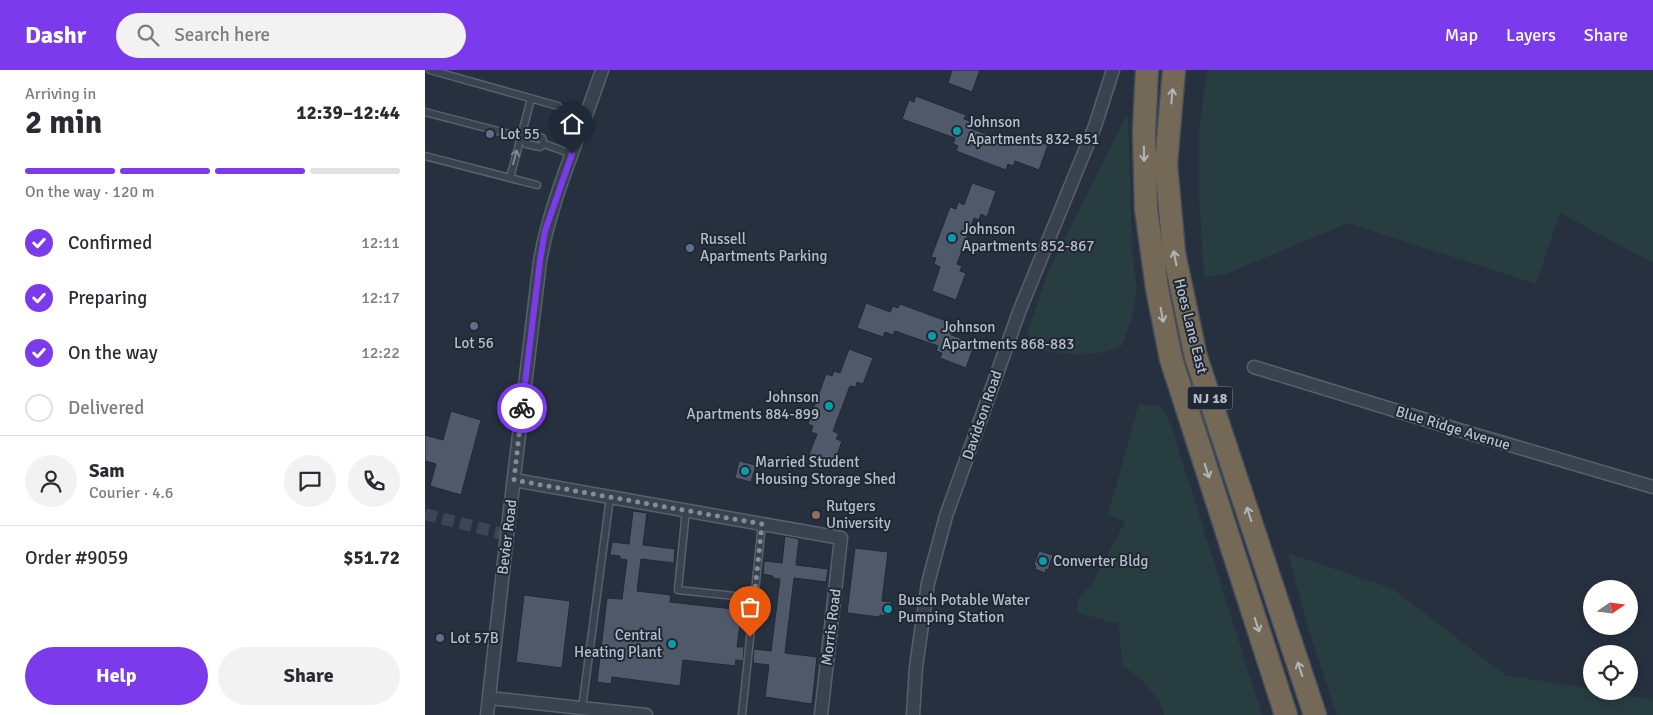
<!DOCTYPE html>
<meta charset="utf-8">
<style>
:root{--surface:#fff;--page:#f2f2f3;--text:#2b2b33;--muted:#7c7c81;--line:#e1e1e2;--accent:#7c3aed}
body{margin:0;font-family:Signika,sans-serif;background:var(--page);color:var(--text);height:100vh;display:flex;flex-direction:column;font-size:19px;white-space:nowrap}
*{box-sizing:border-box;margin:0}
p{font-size:16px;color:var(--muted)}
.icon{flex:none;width:28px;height:28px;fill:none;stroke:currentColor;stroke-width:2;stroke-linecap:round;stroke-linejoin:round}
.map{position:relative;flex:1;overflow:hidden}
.drawer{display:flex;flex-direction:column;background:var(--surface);width:425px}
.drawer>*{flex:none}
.needle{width:32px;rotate:76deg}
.tools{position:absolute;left:1158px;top:510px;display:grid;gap:10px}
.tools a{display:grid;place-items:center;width:55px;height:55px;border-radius:50%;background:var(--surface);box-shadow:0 2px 8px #0003;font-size:25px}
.pin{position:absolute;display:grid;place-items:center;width:42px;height:42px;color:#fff;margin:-51px -21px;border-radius:50% 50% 50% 0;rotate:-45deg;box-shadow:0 0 5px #0007}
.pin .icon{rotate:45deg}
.courier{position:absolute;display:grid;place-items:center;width:50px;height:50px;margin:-25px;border:4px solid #7c3aed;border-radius:50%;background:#fff;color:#222;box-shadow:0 1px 6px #0007}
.summary em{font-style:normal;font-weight:800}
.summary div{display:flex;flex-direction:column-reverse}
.summary{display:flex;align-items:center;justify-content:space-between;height:85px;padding:0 25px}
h1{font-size:32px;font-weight:800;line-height:38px}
.bar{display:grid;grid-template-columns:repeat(4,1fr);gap:8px 5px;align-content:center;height:60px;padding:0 25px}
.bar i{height:6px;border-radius:4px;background:var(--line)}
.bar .active{background:var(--accent)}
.bar p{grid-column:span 4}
.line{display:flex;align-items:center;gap:12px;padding:0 25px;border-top:1px solid var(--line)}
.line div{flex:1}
.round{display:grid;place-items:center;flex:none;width:52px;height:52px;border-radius:26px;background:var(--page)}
ol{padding:0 25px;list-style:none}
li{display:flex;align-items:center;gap:15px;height:55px}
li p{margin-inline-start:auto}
li .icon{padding:5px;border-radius:50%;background:var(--accent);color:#fff;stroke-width:4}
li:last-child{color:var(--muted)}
li i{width:28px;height:28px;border:2px solid var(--line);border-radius:50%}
.primary-button{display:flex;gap:10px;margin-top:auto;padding:10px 25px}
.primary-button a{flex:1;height:58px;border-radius:30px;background:var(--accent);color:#fff;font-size:20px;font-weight:800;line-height:58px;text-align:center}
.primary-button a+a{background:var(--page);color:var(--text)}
header{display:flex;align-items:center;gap:30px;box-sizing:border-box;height:70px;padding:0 25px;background:var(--accent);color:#fff}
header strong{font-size:24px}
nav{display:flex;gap:28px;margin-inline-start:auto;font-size:18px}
.search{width:350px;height:45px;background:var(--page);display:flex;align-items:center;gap:12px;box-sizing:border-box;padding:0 18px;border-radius:28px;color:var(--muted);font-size:19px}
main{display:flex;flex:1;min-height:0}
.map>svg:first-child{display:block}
.green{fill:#283d40}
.building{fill:#4f596a;stroke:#212936}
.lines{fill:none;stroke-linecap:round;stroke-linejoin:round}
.street-tunnel{stroke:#3c4554;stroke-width:12;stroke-dasharray:12 6;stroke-linecap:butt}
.lane-casing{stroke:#58606c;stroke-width:9}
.street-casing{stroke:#58606c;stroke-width:15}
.highway-casing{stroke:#454d59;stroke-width:25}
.lane{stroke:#3a424f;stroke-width:6}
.street{stroke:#3a424f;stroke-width:12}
.highway{stroke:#746957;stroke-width:22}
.oneway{stroke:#afb6be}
.oneway2{stroke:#7e8692}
.done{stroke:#848c99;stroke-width:5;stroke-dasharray:0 9}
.route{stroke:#7c3aed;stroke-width:6}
.culture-dot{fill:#0f9aa8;stroke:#1f2734;stroke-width:2}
.service-dot{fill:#5c6f8a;stroke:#1f2734;stroke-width:2}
.education-dot{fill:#8d6e63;stroke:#1f2734;stroke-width:2}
.labels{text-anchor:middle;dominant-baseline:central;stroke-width:4;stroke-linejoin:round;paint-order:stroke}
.shield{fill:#1f2734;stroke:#89919c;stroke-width:1}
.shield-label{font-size:14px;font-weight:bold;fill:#b6bec9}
.poi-label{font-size:15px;fill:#b6bec9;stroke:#1f2734;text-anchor:start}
.street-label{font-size:15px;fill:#b6bec9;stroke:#1f2734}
</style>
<header>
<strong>Dashr</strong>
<div class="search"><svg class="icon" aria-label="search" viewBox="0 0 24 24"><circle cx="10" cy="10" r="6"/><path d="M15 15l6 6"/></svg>Search here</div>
<nav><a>Map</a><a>Layers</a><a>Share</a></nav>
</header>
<main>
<section class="drawer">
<div class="summary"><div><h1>2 min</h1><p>Arriving in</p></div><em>12:39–12:44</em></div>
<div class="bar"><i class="active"></i><i class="active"></i><i class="active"></i><i></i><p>On the way · 120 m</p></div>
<ol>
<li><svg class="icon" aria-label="check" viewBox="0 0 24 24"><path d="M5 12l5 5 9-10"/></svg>Confirmed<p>12:11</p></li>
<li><svg class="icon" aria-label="check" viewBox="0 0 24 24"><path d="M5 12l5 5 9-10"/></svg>Preparing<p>12:17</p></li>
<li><svg class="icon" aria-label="check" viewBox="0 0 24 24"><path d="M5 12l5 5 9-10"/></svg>On the way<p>12:22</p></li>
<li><i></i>Delivered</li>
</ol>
<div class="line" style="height:90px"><a class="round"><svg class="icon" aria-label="person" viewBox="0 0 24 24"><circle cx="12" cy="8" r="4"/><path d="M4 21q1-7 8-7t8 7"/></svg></a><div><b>Sam</b><p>Courier · 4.6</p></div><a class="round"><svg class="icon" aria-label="chat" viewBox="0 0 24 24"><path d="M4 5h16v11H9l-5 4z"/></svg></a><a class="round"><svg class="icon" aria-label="phone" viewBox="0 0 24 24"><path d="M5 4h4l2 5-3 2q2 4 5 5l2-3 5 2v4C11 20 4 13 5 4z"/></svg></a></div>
<div class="line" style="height:65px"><div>Order #9059</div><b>$51.72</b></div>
<div class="primary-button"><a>Help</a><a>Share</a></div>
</section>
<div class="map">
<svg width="1228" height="645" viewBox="0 0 1228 645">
<rect width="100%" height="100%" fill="#26303f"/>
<path class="green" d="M782 0H1228V193L1135 143 1111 214 923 153 801 204 779 208 774 123V63Z
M703 45 707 180 712 219 707 249 696 277C672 287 643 284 617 281L602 264 623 202 698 52Z
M714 333 736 337 746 355 837 645H739V639L719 611 697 595 694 554 653 543V529L667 514 700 452 683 445Z
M863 483 968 519 1080 605 1166 619V621H1177L1228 630V645H912L881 551Z"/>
<path class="building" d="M527 0H555L547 22 523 13Z
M491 26 541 45 539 49 545 51 542 57 588 74 590 69 596 71 598 66 623 75 614 100 590 91 588 96 583 94 581 100 531 81 533 76 528 74 530 68 477 49 484 30 489 32Z
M547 113 571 121 562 147 556 144 554 150 549 148 532 194 537 196 535 201 541 203 531 230 507 221 515 197 509 194 511 188 506 187 525 137 531 139 533 132 539 135Z
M441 233 465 242 468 236 473 238 475 234 524 252 523 257 528 259 526 265 550 273 541 298 515 288 517 283 511 281 513 276 470 261 468 265 460 262 458 267 432 258Z
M424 279 448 288 438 314 432 312 431 317 425 316 408 361 414 364 411 369 417 371 408 396 383 387 392 364 386 362 388 356 383 354 401 304 407 306 409 301 415 303Z
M26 341 56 350 36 425 5 416 11 394 0 391V365L18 370Z
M314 391 331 395 326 412 310 408Z
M208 441 222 443 218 475 250 479 249 493 216 489 212 521 246 525 245 532 317 540 312 577H319L318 591 311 590 310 596 258 590 255 616 187 607 186 614 172 612 182 528 197 529 202 490 195 489V486L185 485 187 472 204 474Z
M360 466 374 469 371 495 403 499 401 512 369 508 360 583 392 587 387 634 340 627 344 595 328 593 329 579 346 581 355 509 348 508V506L338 504 339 491 357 493Z
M430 478 463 482 457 531 467 532 465 546 455 545V547L422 543Z
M614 481 628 485 623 500 621 499 620 503 610 499 611 496 609 495Z
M99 525 145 531 137 598 91 592Z"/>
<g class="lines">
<path class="street-tunnel" d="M0 444 82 465"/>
<defs>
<path id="lane" d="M5 0 133 36
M0 42 96 67 104 65 117 68 119 74 147 84
M96 67 101 74 115 77 119 74
M0 86 112 115
M85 108 106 29
M261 440 253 520 329 528
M157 638 185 427
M317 645 337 454"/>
<path id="street" d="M829 297 1034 360 1228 417
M89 410 416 468 396 645
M64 628 221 645
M62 645 82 465 115 191C127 125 156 64 177 0
M488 645 491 597 503 513 521 446 594 242 670 56 688 0"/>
<path id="highway" d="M722 0 719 62 721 139 732 218 746 289 861 645
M749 0 741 94 749 183 771 287 890 645"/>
</defs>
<use href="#lane" class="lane-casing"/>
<use href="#street" class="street-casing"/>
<use href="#highway" class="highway-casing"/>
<use href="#lane" class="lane"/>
<use href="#street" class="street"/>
<use href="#highway" class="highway"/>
</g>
<defs><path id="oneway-shaft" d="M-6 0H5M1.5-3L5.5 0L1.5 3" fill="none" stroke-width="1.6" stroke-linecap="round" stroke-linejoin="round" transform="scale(1.25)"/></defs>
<g class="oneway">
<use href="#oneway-shaft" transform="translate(747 26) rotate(-85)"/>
<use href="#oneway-shaft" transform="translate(719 84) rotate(89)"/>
<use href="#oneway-shaft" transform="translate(750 188) rotate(-101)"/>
<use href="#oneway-shaft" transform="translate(737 245) rotate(79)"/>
<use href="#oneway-shaft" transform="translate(782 401) rotate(72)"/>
<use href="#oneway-shaft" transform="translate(824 444) rotate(-108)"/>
<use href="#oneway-shaft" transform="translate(832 555) rotate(72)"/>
<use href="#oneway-shaft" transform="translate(875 599) rotate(-108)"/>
</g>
<use class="oneway2" href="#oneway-shaft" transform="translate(90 87) rotate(-75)"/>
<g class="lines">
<path class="done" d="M97 338 89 410 337 454 325 567"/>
<path class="route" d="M97 338 115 191 120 161 147 84"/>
</g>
<g class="culture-dot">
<circle cx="532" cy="61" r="5"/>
<circle cx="527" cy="168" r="5"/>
<circle cx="507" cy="266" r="5"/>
<circle cx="404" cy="336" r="5"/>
<circle cx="320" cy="401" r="5"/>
<circle cx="618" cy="491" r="5"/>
<circle cx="463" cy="539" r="5"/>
<circle cx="247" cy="574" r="5"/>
</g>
<g class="service-dot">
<circle cx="65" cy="64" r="5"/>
<circle cx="265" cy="178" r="5"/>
<circle cx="49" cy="256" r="5"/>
<circle cx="15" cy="568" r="5"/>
</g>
<circle class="education-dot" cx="391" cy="445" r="5"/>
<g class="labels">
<rect class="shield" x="762.5" y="316.5" width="45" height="23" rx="4"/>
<g class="shield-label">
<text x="785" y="328">NJ 18</text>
</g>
<g class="poi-label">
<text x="542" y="52">Johnson<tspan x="542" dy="17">Apartments 832-851</tspan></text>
<text x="75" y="64">Lot 55</text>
<text x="537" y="159">Johnson<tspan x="537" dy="17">Apartments 852-867</tspan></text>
<text x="275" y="169">Russell<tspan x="275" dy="17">Apartments Parking</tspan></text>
<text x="517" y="257">Johnson<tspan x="517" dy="17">Apartments 868-883</tspan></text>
<text x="49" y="273" text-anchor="middle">Lot 56</text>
<text x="394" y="327" text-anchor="end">Johnson<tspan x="394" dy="17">Apartments 884-899</tspan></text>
<text x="330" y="392">Married Student<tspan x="330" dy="17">Housing Storage Shed</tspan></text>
<text x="401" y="436">Rutgers<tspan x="401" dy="17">University</tspan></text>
<text x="628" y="491">Converter Bldg</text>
<text x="473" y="530">Busch Potable Water<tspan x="473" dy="17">Pumping Station</tspan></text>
<text x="237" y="565" text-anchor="end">Central<tspan x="237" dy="17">Heating Plant</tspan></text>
<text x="25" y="568">Lot 57B</text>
</g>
<g class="street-label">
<text transform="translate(766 256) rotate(76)">Hoes Lane East</text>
<text transform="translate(557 345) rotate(-71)">Davidson Road</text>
<text transform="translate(1028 358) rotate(17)">Blue Ridge Avenue</text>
<text transform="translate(82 467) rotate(-83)">Bevier Road</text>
<text transform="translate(406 557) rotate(-83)">Morris Road</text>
</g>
</g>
</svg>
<div class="tools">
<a><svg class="needle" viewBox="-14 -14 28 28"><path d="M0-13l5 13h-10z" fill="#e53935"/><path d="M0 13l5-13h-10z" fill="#7c7c81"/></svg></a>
<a><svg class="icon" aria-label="locate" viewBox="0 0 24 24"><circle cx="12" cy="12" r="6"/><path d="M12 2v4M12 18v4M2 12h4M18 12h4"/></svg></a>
</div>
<div class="pin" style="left:325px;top:567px;background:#ea580c"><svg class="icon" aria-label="bag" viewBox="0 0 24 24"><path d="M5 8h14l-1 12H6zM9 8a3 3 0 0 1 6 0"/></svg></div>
<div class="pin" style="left:147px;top:84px;background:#1f2937"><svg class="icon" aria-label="home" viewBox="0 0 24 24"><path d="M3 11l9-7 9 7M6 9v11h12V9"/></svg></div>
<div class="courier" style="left:97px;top:338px"><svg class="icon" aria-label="bike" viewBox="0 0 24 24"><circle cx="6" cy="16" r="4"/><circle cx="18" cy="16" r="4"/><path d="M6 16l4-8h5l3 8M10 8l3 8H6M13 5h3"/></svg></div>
</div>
</main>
